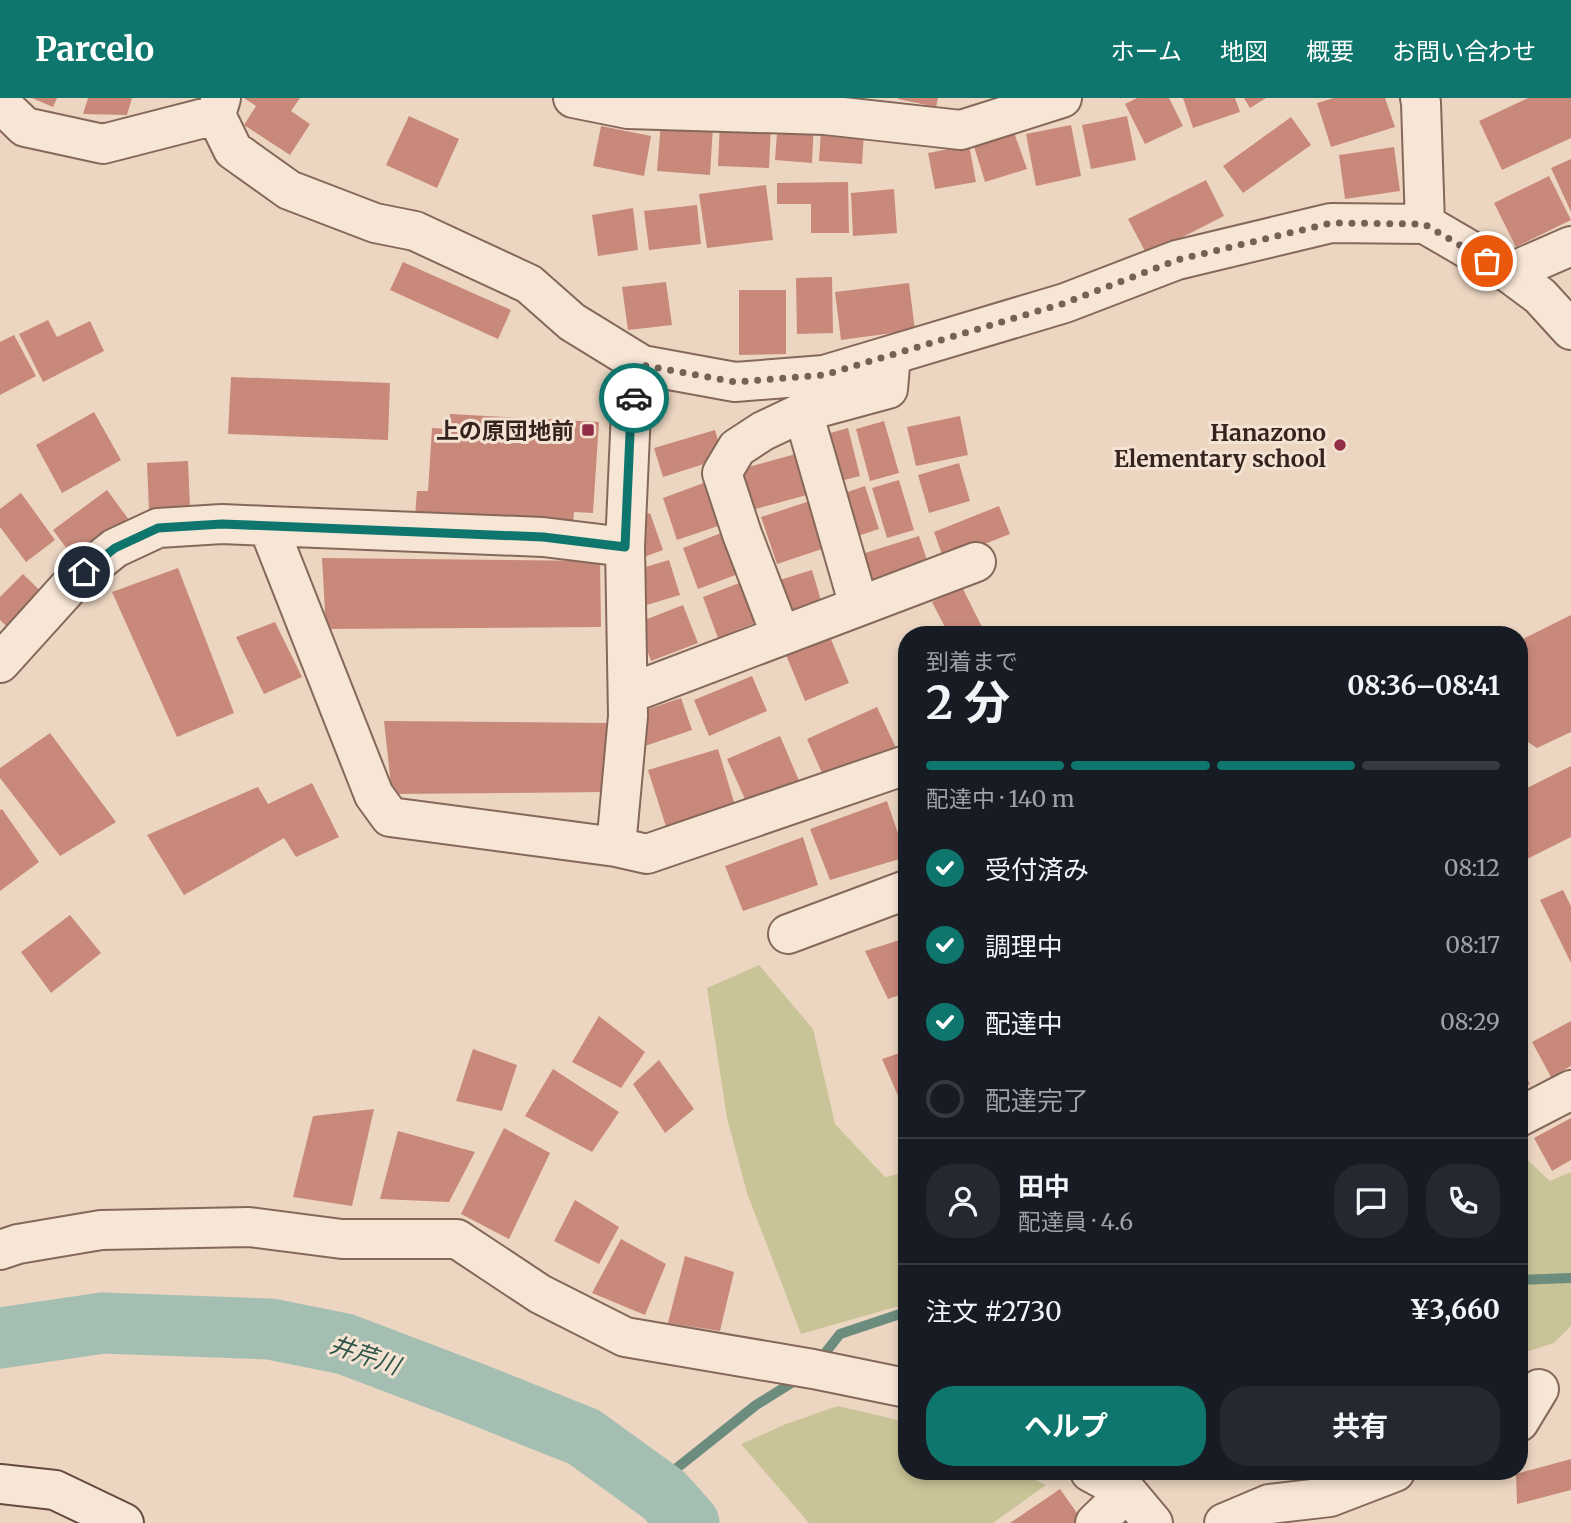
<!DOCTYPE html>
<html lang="ja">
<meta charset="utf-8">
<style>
:root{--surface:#171b24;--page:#242831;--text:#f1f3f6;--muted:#9ea1a6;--line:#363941;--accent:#0f766e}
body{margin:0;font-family:Merriweather,"Noto Sans JP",serif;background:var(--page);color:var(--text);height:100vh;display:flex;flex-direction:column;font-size:26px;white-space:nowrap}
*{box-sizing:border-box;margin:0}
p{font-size:23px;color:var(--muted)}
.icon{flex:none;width:38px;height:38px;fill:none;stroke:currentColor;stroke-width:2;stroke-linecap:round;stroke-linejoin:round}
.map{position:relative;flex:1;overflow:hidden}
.drawer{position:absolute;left:898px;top:528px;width:630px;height:854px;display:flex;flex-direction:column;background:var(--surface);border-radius:28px;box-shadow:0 4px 10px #0003}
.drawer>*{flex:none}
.pin{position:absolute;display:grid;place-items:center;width:60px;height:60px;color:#fff;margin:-30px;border:4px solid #fff;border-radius:50%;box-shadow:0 2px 7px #0007}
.courier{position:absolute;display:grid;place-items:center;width:70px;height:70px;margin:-35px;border:5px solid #0f766e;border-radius:50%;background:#fff;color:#222;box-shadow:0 2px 9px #0007}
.head em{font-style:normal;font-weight:700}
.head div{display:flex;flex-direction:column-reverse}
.head{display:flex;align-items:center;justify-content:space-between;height:119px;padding:0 28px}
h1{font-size:46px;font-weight:700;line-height:52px}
.bar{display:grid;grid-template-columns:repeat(4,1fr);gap:10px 7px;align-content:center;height:84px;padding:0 28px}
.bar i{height:9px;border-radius:5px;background:var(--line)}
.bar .on{background:var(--accent)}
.bar p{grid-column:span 4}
.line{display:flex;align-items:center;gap:18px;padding:0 28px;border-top:2px solid var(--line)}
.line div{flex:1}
.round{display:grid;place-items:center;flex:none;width:74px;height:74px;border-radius:28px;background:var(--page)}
ol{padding:0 28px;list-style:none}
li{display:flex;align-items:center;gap:21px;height:77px}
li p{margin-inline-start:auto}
li .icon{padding:7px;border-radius:50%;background:var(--accent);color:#fff;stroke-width:4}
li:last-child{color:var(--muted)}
li i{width:38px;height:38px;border:4px solid var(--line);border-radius:50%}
.button{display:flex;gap:14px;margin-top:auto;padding:14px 28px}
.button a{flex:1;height:80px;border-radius:28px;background:var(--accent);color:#fff;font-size:28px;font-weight:700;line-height:80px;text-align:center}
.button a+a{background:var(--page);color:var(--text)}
header{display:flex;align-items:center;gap:42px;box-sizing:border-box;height:98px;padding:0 35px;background:var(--accent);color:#fff}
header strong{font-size:33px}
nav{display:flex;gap:38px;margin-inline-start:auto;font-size:24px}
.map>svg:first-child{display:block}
.green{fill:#c9c497}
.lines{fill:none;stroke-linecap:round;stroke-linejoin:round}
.stream{stroke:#6c8c7d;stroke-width:10}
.river{stroke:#a4bfb1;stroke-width:61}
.building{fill:#c8897a}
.minor-casing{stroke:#85685a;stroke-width:42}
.secondary-casing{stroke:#66493e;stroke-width:42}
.minor{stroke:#f7e5d5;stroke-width:38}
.secondary{stroke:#f7e5d5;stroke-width:38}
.done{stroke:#756257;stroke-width:7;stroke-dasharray:0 12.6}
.route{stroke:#0f766e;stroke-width:9}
.poi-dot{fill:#912d44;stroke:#f4e2d2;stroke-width:2.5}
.labels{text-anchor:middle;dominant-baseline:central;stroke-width:6;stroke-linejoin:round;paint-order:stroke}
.poi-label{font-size:23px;font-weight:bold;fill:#35241e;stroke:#f4e2d2;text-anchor:end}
.water-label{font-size:24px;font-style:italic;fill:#2e5449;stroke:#f4e2d2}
</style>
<header>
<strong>Parcelo</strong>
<nav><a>ホーム</a><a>地図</a><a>概要</a><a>お問い合わせ</a></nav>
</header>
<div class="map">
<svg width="1571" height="1425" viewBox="0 0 1571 1425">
<rect width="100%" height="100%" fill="#ecd6c2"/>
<path class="green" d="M759 867 813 931 835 1026 885 1079 906 1074V1206L801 1236 747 1095 727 1020 707 890Z
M1519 1054 1550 1083 1571 1074V1228L1554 1245 1519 1256Z
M838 1308 906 1324V1374H1018L1046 1387 993 1425H809L741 1346 786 1326Z"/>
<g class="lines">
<path class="stream" d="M1519 1182 1571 1180
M818 1264 840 1236 906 1214
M653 1389 756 1307 801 1279"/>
<path class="river" d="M0 1240 103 1225 270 1231 345 1246 474 1295 584 1339 664 1397 689 1425"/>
</g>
<path class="building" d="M32 0H57L53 9Z
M88 0H132L127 17 83 16Z
M244 0H300L291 13 310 26 290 57 244 27 256 8Z
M898 0H938L936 9 898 1Z
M1137 0H1169L1183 28 1145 46 1125 6Z
M1183 0H1235L1240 14 1193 30Z
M1244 0H1266L1250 10Z
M1334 0H1385L1395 29 1331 49 1317 5Z
M1528 0H1571V40L1502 72 1479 23Z
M822 17 865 19 862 66 819 63Z
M409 18 459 41 437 90 386 67Z
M1127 18 1136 62 1091 71 1082 27Z
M1291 19 1311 47 1243 95 1223 68Z
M778 21 814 24 812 65 775 62Z
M720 23 771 25 769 70 718 68Z
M661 24 713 28 710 77 657 73Z
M1011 26 1027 71 985 84 971 39Z
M1071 27 1081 78 1036 88 1026 36Z
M601 28 651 38 644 78 593 68Z
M969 47 976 84 935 91 928 55Z
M1394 49 1400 93 1345 101 1339 57Z
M1571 61V114L1551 70Z
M1549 78 1571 122 1516 149 1494 105Z
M1206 82 1224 118 1147 157 1128 121Z
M848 84 849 135H811V106H777V85Z
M766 87 773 142 707 150 699 96Z
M894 91 897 135 853 138 851 95Z
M697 107 701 146 649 152 644 113Z
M633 110 638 152 598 158 592 117Z
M403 164 511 212 498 241 390 192Z
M832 179 833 235 797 236 796 180Z
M666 184 672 227 628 232 622 189Z
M909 185 915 232 841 242 835 194Z
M739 192H786V256L739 257Z
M48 222 57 239 90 223 104 253 43 284 19 236Z
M14 237 36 278 0 297V244Z
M231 279 390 285 388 342 228 336Z
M94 314 121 362 62 395 36 347Z
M450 316 599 324 593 415 574 414 573 427 415 418 417 393H428L432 330 449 331Z
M960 318 968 357 916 368 907 329Z
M884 323 899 375 870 383 856 331Z
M848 330 860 378 828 386 816 339Z
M715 332 723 360 663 379 654 350Z
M803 354 814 395 748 413 737 372Z
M188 363 190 410 149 413 147 365Z
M959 365 970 403 929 415 918 377Z
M899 382 914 432 887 440 872 390Z
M709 383 724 426 677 442 663 400Z
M865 388 879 431 849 441 836 398Z
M107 392 132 426 84 474 53 432Z
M21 395 55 442 26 464 0 429V411Z
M813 402 828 449 777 466 761 419Z
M999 408 1010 436 944 462 934 434Z
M650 415 663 452 644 459 631 422Z
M726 433 741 475 698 491 683 450Z
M919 438 929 468 873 486 862 456Z
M322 460 600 463 601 529 326 531Z
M669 462 680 497 643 508 632 473Z
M178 470 234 615 177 639 112 494Z
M812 472 822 506 784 518 773 484Z
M23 476 54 506 20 541 0 522V499Z
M752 480 767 520 718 540 703 499Z
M962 489 986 537H949L932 504Z
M683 507 698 545 651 563 637 525Z
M1571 517V634L1537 650 1525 642 1519 644V543Z
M275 524 302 579 264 596 236 539Z
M1093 528 1099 537H1080Z
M828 534 849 585 805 603 784 552Z
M752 578 767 613 709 638 694 602Z
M681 600 692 632 639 650 628 618Z
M877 609 897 652 826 684 807 641Z
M384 623 609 625 608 694 392 696Z
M50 635 116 724 60 758 0 680V670Z
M780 638 800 685 748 708 727 661Z
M718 651 737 714 668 735 648 672Z
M1571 668V739L1519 765V694Z
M312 685 339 739 296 759 284 740 184 797 147 737 258 689 268 706Z
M887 703 906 759 830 782 810 731Z
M2 711 39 764 0 793V712Z
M803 739 818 787 743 813 725 768Z
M1563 792 1571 808V865L1540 802Z
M70 817 101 855 51 895 21 854Z
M906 840V895L888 901 865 853Z
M599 918 645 954 621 990 572 964Z
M1571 923V968L1551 979 1532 944Z
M473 951 517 967 502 1013 456 1003Z
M906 953V1007L903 1009 882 961Z
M659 962 694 1011 665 1035 633 986Z
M1519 966 1530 986 1519 992Z
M553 971 619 1014 592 1054 525 1018Z
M374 1011 352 1108 293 1099 313 1018Z
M1571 1020V1062L1552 1073 1534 1040Z
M504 1030 550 1055 509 1141 461 1116Z
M398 1033 475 1054 449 1104 380 1101Z
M575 1102 619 1129 599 1166 554 1143Z
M621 1141 666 1166 645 1217 592 1195Z
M685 1158 734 1174 720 1233 668 1225Z
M1571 1361V1392L1517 1406 1516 1376Z
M1060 1391 1084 1425H1010Z"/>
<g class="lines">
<defs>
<path id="minor" d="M221 0 216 17 233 52 289 92 375 125 415 133 529 186 572 224 642 267 735 284 824 277 1065 205 1177 162 1331 125 1425 126 1509 175 1540 198 1571 232
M573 0 628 11 825 17 961 32 1062 0
M1420 0 1421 5 1425 126
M0 5 25 29 103 46 216 17
M1509 175 1571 148
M803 314 859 508
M268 428 374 697 390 719 616 749 647 756 906 667
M781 538 742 436 722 375 737 350 763 333 803 314 888 291 891 257
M0 565 75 482 115 450 158 430 222 426 268 428 543 439 625 449
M628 596 976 464
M616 749 628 618 625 449 631 313 642 267
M788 836 906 792
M1519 1019 1571 992
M0 1152 18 1146 101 1132 249 1129 342 1141H457L540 1196 625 1239 813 1271 906 1290
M1519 1324 1539 1291
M1090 1374 1127 1394 1153 1425
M1095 1425 1127 1394
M1224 1425 1269 1406 1330 1399 1395 1374"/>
<path id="secondary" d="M0 1386 55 1392 124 1425"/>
</defs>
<use href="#minor" class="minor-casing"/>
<use href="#secondary" class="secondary-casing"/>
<use href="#minor" class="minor"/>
<use href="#secondary" class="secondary"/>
</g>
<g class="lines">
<path class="done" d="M634 300 642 267 735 284 824 277 1065 205 1177 162 1331 125 1424 126 1487 163"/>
<path class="route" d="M84 474 115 450 158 430 222 426 543 439 625 449 631 313 634 300"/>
</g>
<g class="poi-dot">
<rect x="581" y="325" width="14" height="14" rx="3.5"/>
<circle cx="1340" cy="347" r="7"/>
</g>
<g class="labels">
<g class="poi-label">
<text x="574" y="332">上の原団地前</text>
<text x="1326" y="334">Hanazono<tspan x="1326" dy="26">Elementary school</tspan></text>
</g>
<g class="water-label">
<text transform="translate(365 1257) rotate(19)">井芹川</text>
</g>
</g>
</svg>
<div class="pin" style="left:1487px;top:163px;background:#ea580c"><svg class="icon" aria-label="bag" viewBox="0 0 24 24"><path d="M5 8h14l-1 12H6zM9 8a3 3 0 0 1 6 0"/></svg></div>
<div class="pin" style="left:84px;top:474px;background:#1f2937"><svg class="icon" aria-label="home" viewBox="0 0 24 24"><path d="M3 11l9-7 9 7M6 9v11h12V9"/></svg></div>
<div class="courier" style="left:634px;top:300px"><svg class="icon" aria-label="car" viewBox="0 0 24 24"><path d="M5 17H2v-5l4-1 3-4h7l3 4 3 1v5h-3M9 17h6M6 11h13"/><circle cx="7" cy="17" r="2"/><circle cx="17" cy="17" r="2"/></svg></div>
<section class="drawer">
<div class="head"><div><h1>2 分</h1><p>到着まで</p></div><em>08:36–08:41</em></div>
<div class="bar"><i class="on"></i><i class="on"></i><i class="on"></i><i></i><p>配達中 · 140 m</p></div>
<ol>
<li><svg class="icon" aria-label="check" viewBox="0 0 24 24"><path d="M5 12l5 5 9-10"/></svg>受付済み<p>08:12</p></li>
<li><svg class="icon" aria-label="check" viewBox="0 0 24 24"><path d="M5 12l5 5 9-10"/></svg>調理中<p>08:17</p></li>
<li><svg class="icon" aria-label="check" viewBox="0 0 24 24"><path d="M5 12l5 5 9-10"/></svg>配達中<p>08:29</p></li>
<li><i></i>配達完了</li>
</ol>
<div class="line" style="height:126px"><a class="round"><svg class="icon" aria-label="person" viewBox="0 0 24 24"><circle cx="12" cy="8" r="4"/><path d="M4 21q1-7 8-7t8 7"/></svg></a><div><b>田中</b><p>配達員 · 4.6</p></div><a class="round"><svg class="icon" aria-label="chat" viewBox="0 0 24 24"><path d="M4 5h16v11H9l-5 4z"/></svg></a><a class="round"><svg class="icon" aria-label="phone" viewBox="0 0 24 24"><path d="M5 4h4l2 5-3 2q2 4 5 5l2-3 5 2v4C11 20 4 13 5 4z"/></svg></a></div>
<div class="line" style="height:91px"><div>注文 #2730</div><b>¥3,660</b></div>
<div class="button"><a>ヘルプ</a><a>共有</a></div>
</section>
</div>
